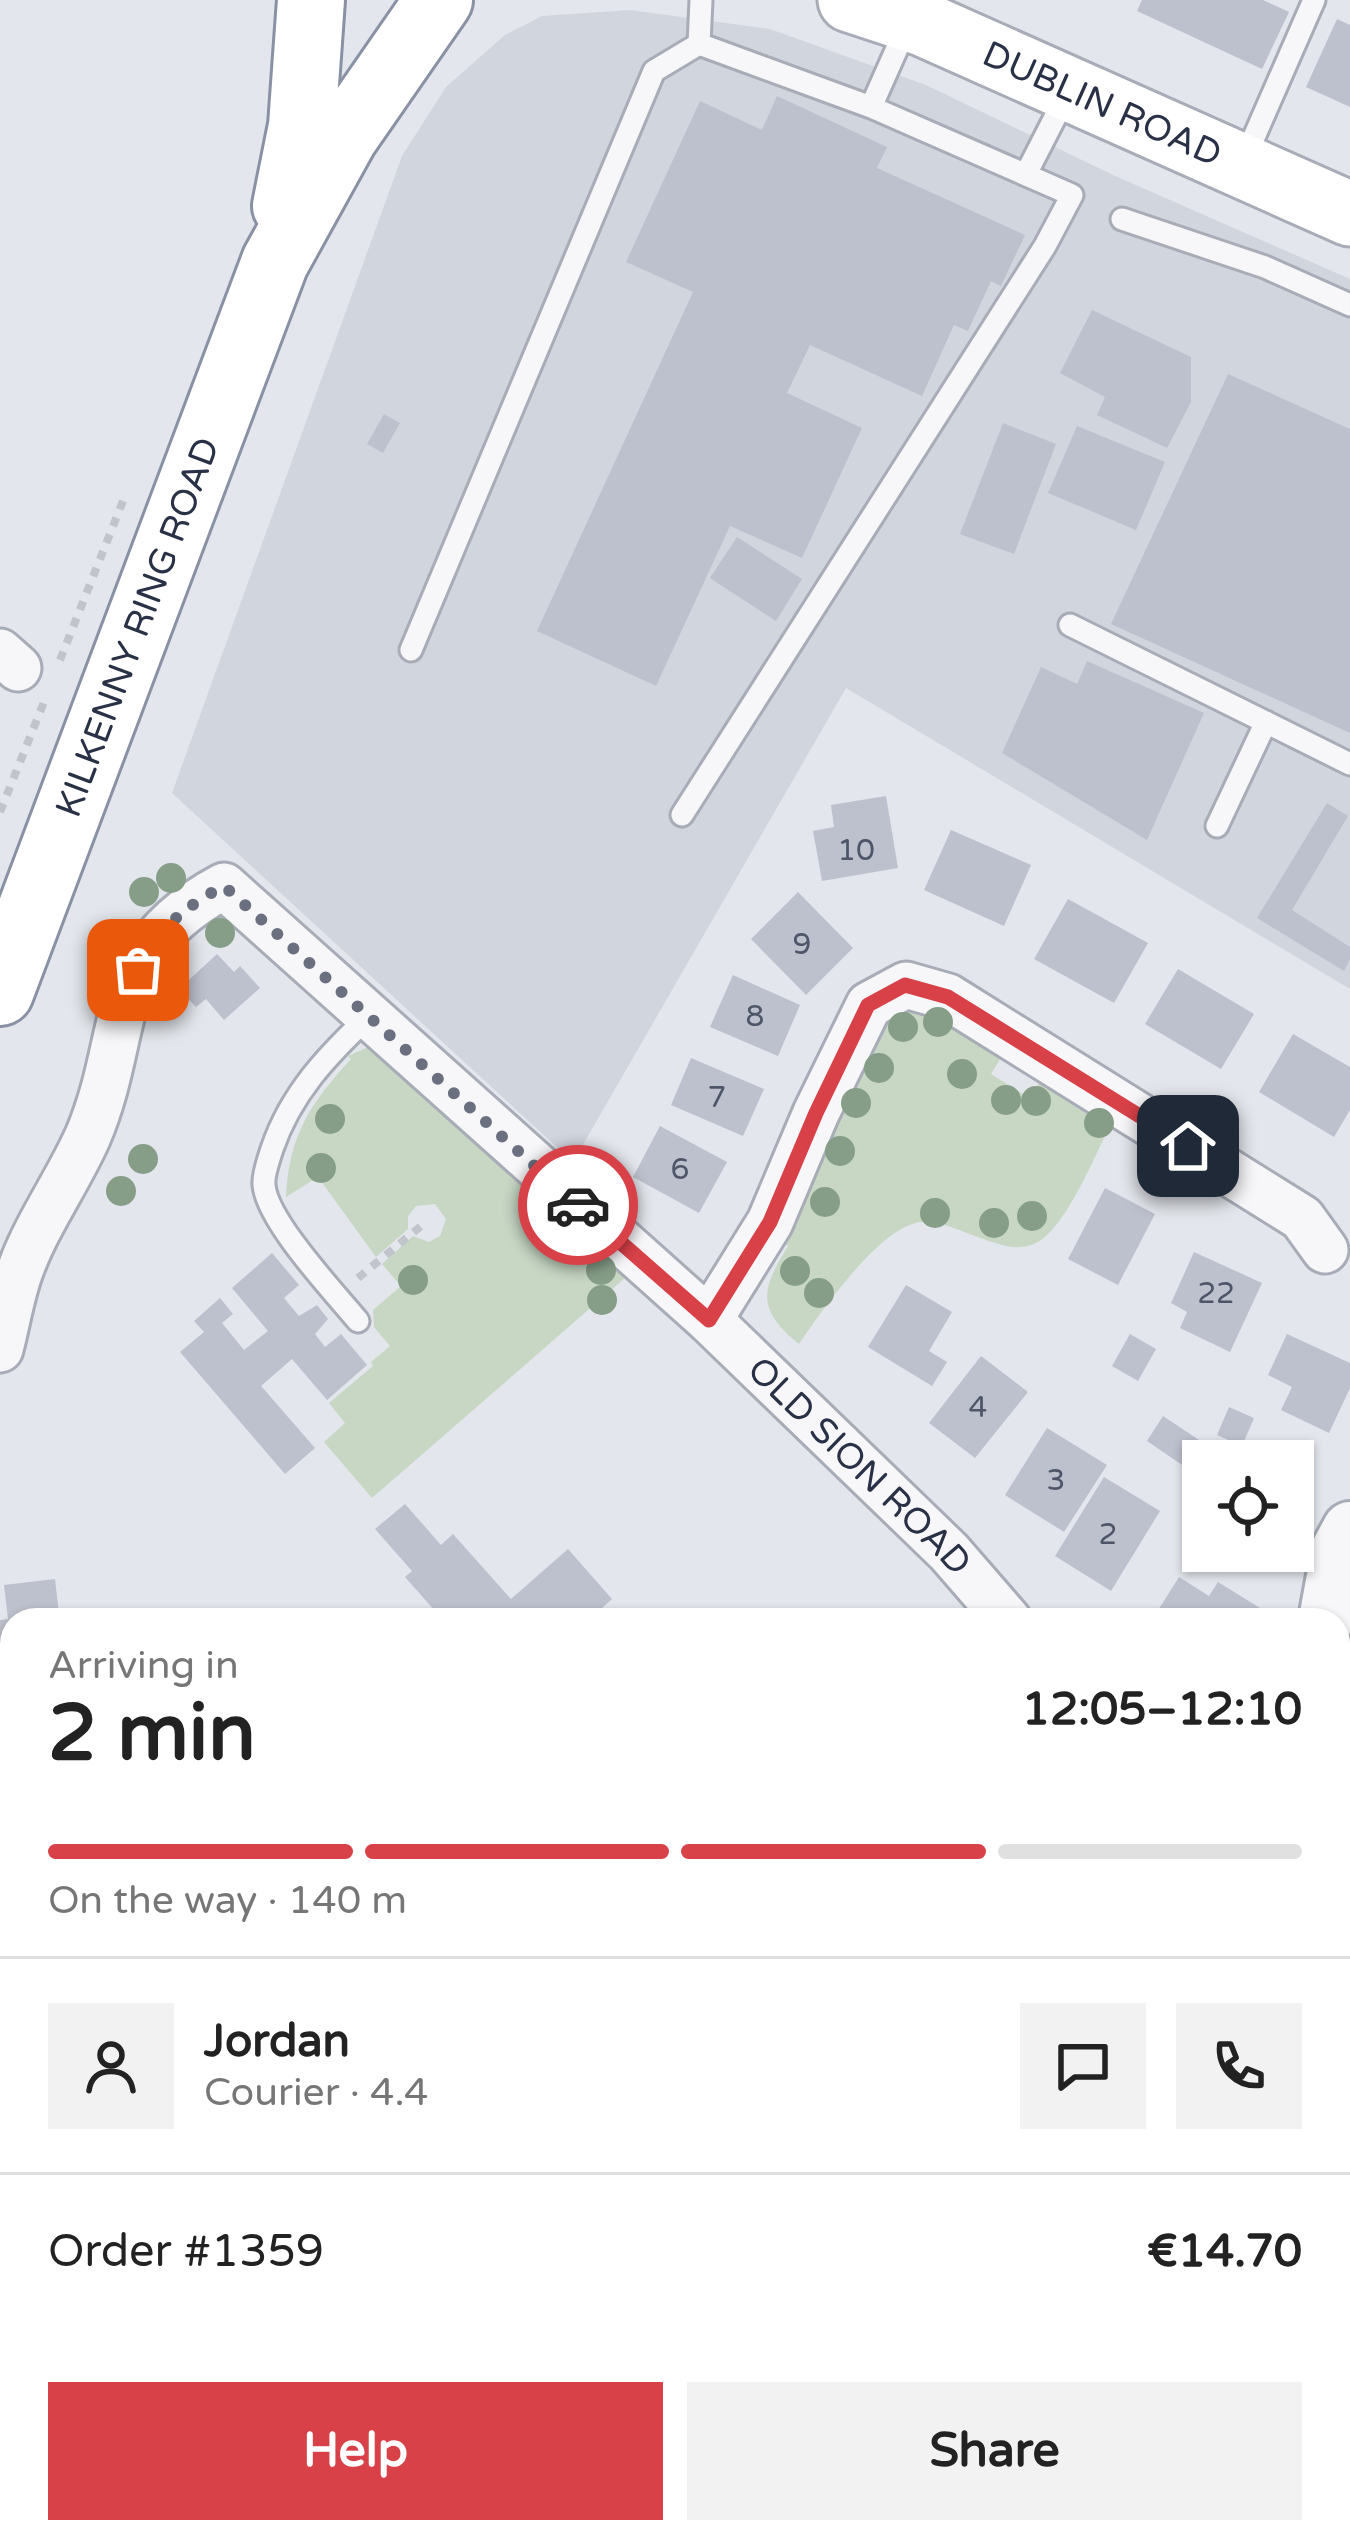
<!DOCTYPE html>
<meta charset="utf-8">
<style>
:root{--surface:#fff;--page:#f2f2f2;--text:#222;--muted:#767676;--line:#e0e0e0;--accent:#d84148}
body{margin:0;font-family:"Varela Round",sans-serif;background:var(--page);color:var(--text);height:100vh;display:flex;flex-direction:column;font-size:45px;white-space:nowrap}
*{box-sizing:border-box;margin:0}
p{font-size:39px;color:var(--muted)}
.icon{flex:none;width:66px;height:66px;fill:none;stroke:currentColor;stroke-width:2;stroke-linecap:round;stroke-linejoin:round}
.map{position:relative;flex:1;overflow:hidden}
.panel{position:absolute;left:0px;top:1608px;width:1350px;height:936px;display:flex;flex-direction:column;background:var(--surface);border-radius:36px 36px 0 0;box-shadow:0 3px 9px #0004}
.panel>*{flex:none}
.controls{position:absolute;left:1182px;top:1440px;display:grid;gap:24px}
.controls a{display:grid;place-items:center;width:132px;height:132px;border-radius:0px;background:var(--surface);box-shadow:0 3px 9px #0004;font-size:60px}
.pin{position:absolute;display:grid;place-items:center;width:102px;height:102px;color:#fff;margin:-51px;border-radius:24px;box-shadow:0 6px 18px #0006}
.courier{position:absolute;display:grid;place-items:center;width:120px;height:120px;margin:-60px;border:9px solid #d84148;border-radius:50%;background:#fff;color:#222;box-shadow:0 3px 15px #0007}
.head em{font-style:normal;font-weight:700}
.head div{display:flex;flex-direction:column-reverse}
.head{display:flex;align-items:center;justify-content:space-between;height:204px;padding:0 48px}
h1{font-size:78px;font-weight:700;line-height:90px}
.bar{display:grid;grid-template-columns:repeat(4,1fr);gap:18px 12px;align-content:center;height:144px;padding:0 48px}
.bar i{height:15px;border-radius:9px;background:var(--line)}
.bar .selected{background:var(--accent)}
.bar p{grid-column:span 4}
.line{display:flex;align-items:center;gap:30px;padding:0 48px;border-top:3px solid var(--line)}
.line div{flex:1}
.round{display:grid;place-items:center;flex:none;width:126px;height:126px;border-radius:0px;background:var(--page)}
.primary-button{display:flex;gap:24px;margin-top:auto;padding:24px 48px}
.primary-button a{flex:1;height:138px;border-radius:0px;background:var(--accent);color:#fff;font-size:48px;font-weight:700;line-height:138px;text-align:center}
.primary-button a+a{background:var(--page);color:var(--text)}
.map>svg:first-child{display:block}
.built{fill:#d1d5de}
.green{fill:#c7d7c4}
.building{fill:#bdc1cd}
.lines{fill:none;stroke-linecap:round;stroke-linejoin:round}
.service-casing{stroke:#a7acb7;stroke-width:27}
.minor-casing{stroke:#a7acb7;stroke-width:51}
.tertiary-casing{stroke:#a7acb7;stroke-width:60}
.secondary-casing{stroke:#a7acb7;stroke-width:69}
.trunk-casing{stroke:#8991a4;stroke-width:72}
.path{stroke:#c1c4cb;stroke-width:8;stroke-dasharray:9 9;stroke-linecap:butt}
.service{stroke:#f7f7fa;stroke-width:21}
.minor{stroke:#f7f7fa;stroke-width:45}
.tertiary{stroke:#f7f7fa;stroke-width:54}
.secondary{stroke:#fff;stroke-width:63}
.trunk{stroke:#fff;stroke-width:66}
.tree{fill:#869e88}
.done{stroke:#6a7080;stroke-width:12;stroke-dasharray:0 21.6}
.route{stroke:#d84148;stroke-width:15}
.labels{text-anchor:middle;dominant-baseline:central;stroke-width:9;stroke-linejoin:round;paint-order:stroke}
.number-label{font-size:30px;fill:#4e5568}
.street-label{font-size:36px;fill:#293146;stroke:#f3f5f9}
</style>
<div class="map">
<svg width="1350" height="2544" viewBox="0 0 1350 2544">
<rect width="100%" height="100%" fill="#e3e6ec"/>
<path class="built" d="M630 10 770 29 926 85 1113 175 1350 279V989L846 688 573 1162 172 793 402 156 446 87 505 35 542 16Z"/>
<path class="green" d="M925 1003 1005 1051 991 1074 1029 1098 1044 1076 1113 1119C1098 1149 1066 1229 1036 1243 1017 1252 1002 1245 983 1239 965 1233 940 1220 921 1222 880 1226 821 1312 799 1344 756 1309 761 1290 788 1246L778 1239 888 1013Z
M373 1045 626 1277 372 1498 324 1442 345 1423 329 1403 373 1366 371 1362 390 1346 374 1327 373 1310 401 1286 382 1264 413 1236 429 1242 440 1236 446 1219 435 1204 416 1206 408 1216V1229L376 1257 318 1177 286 1197C289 1135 310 1104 351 1059L348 1056Z
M0 1887 12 1898V2023L0 2025Z
M1338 1974 1350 1986V2241L1338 2257Z
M757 2532H883L875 2544H751Z"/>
<path class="building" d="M1142 0H1263L1289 12 1262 69 1137 11Z
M1337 19 1350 25V107L1306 87Z
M777 96 887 147 877 168 1025 235 1001 286 991 281 968 331 954 325 922 396 810 345 787 393 862 428 802 558 730 526 656 686 537 631 693 292 626 262 700 101 762 130Z
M1092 310 1191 357V402L1167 448 1097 415 1105 397 1060 373Z
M1228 374 1350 429V733L1111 624Z
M384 414 400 423 383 453 367 444Z
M1003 423 1056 444 1014 554 960 534Z
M1077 426 1165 462 1136 530 1048 493Z
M737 537 802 579 776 621 710 578Z
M1087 661 1204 713 1147 840 1002 753 1041 667 1077 684Z
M886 796 898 868 822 881 813 831 834 827 831 805Z
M1327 803 1348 816 1292 910 1350 947V959L1344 971 1257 918Z
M951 830 1031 865 1004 926 924 890Z
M798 892 853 948 806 995 751 939Z
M1068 899 1148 943 1114 1003 1034 959Z
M217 954 234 972 240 966 260 988 224 1020 206 999 196 1007 179 989Z
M1178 969 1254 1014 1221 1069 1145 1024Z
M733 975 800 1005 778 1056 710 1027Z
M1293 1034 1350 1067V1110L1334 1137 1259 1092Z
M691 1058 764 1089 743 1136 671 1105Z
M660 1126 727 1162 699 1213 633 1177Z
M1105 1188 1155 1214 1118 1285 1068 1259Z
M1194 1252 1262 1283 1230 1352 1180 1328 1187 1312 1171 1303Z
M272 1253 299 1285 284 1298 299 1316 317 1305 328 1319 315 1334 325 1347 341 1334 367 1365 327 1400 292 1359 261 1386 315 1448 285 1474 180 1352 204 1332 194 1321 220 1298 233 1314 222 1323 244 1350 268 1331 232 1288Z
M906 1285 952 1312 929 1351 947 1362 932 1386 868 1347Z
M1130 1334 1156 1349 1138 1381 1112 1366Z
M1287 1334 1350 1363V1388L1329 1433 1281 1410 1292 1387 1268 1375Z
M981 1356 1028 1392 975 1458 929 1423Z
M1229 1407 1254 1418 1242 1446 1217 1435Z
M1163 1416 1205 1444 1188 1469 1147 1441Z
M1047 1428 1107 1465 1064 1532 1005 1495Z
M1212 1444 1237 1461H1203V1483L1191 1475Z
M1104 1477 1160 1511 1111 1591 1055 1556Z
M405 1504 441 1545 453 1534 511 1599 568 1549 612 1599 589 1620H443L405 1577 412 1571 375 1529Z
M1179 1577 1209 1596 1218 1582 1260 1608 1252 1620H1169L1157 1612Z
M55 1579 59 1614 72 1612 73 1620H12V1654L0 1655V1620L8 1619 4 1585Z
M12 1694V1771L0 1775V1698Z
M8 2149H12V2228L5 2227Z
M0 2340H12V2400H0Z
M1338 2448 1350 2452V2537L1338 2533Z
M344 2532H411L396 2544H386L378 2534 365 2544H354Z"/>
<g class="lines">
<defs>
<path id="service" d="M699 44 701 0
M871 107 907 26
M1244 160 1314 0
M1027 172 1067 94
M1122 219 1265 267 1350 305
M1070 625 1350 764
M411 650 654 71 699 44 871 107 1072 195 1045 246 682 815
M1217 826 1266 722
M358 1321C334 1292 267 1221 264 1185 263 1174 269 1159 272 1149 291 1093 327 1056 369 1016"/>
<g id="minor">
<path d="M0 652 18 668"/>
<path d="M709 1320 770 1222 816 1113 869 1005 906 985 948 997 1302 1218 1325 1250"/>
<path id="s1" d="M0 1349C7 1323 11 1294 21 1268 38 1222 68 1181 88 1136 133 1029 102 951 224 886L709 1320 949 1552 1008 1620"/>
<path d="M0 1865 12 1876"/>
<path d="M0 2042 12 2039"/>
<path d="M0 2494H12"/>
<path d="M171 2532 187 2544"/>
</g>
<path id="tertiary" d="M1326 1620 1339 1549 1350 1529
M1338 1827 1350 1856"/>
<g id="secondary">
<path id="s2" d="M850 0 923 24 1350 214"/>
</g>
<g id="trunk">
<path d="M286 206 302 126 311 0"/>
<path id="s3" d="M0 992 275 262 344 137 439 0"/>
</g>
</defs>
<use href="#service" class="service-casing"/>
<use href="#minor" class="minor-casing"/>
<use href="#tertiary" class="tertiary-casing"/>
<use href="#secondary" class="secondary-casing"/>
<use href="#trunk" class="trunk-casing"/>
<path class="path" d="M60 660 125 496
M0 812 44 702
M358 1278 426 1222"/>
<use href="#service" class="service"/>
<use href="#minor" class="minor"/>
<use href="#tertiary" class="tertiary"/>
<use href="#secondary" class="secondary"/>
<use href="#trunk" class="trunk"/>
</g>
<g class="tree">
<circle cx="171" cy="878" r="15"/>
<circle cx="144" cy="892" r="15"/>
<circle cx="220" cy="933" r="15"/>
<circle cx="938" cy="1022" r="15"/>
<circle cx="903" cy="1027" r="15"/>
<circle cx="879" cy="1068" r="15"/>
<circle cx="962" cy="1074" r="15"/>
<circle cx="1006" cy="1100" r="15"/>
<circle cx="1036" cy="1101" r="15"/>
<circle cx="856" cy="1103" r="15"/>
<circle cx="330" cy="1119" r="15"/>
<circle cx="1099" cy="1123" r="15"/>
<circle cx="840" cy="1151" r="15"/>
<circle cx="143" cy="1159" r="15"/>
<circle cx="321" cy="1168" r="15"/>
<circle cx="121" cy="1191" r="15"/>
<circle cx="825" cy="1202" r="15"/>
<circle cx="935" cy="1213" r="15"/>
<circle cx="1032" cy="1216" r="15"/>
<circle cx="994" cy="1223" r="15"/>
<circle cx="601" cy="1270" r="15"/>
<circle cx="795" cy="1271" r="15"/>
<circle cx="413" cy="1280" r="15"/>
<circle cx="819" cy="1293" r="15"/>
<circle cx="602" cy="1300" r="15"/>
</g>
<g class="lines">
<path class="done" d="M138 970C158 929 184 907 224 886L578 1205"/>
<path class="route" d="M578 1205 709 1320 770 1222 816 1113 868 1005 905 985 948 997 1188 1146"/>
</g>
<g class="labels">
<g class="number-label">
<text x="856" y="850">10</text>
<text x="802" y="944">9</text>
<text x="755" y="1016">8</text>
<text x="717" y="1097">7</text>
<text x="680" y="1169">6</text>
<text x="1216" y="1293">22</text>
<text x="978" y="1407">4</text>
<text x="1056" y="1480">3</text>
<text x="1108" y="1534">2</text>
</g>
<g class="street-label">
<text stroke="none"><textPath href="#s2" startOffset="273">DUBLIN ROAD</textPath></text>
<text stroke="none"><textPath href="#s3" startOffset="390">KILKENNY RING ROAD</textPath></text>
<text stroke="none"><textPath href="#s1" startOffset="1389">OLD SION ROAD</textPath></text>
</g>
</g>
</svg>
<div class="controls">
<a><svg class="icon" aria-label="locate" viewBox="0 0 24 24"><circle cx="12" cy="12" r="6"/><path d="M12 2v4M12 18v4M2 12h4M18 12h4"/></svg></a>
</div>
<div class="pin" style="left:138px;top:970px;background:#ea580c"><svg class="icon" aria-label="bag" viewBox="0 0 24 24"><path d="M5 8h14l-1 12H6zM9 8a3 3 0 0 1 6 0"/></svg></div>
<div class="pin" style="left:1188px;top:1146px;background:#1f2937"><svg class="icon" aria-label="home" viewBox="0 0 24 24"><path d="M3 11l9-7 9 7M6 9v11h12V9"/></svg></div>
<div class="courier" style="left:578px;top:1205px"><svg class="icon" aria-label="car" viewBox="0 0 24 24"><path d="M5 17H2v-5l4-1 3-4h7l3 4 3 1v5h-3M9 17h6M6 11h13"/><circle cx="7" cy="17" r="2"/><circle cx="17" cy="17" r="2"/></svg></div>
<section class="panel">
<div class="head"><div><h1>2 min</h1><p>Arriving in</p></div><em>12:05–12:10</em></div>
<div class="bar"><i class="selected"></i><i class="selected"></i><i class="selected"></i><i></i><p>On the way · 140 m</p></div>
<div class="line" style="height:216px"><a class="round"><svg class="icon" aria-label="person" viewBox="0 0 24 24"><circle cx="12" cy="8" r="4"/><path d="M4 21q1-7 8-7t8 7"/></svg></a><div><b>Jordan</b><p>Courier · 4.4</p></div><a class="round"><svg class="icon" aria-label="chat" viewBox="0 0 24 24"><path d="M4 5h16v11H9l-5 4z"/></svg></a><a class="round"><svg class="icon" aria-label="phone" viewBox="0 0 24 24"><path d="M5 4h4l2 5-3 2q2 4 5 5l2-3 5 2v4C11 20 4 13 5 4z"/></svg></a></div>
<div class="line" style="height:156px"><div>Order #1359</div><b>€14.70</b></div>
<div class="primary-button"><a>Help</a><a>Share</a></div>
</section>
</div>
